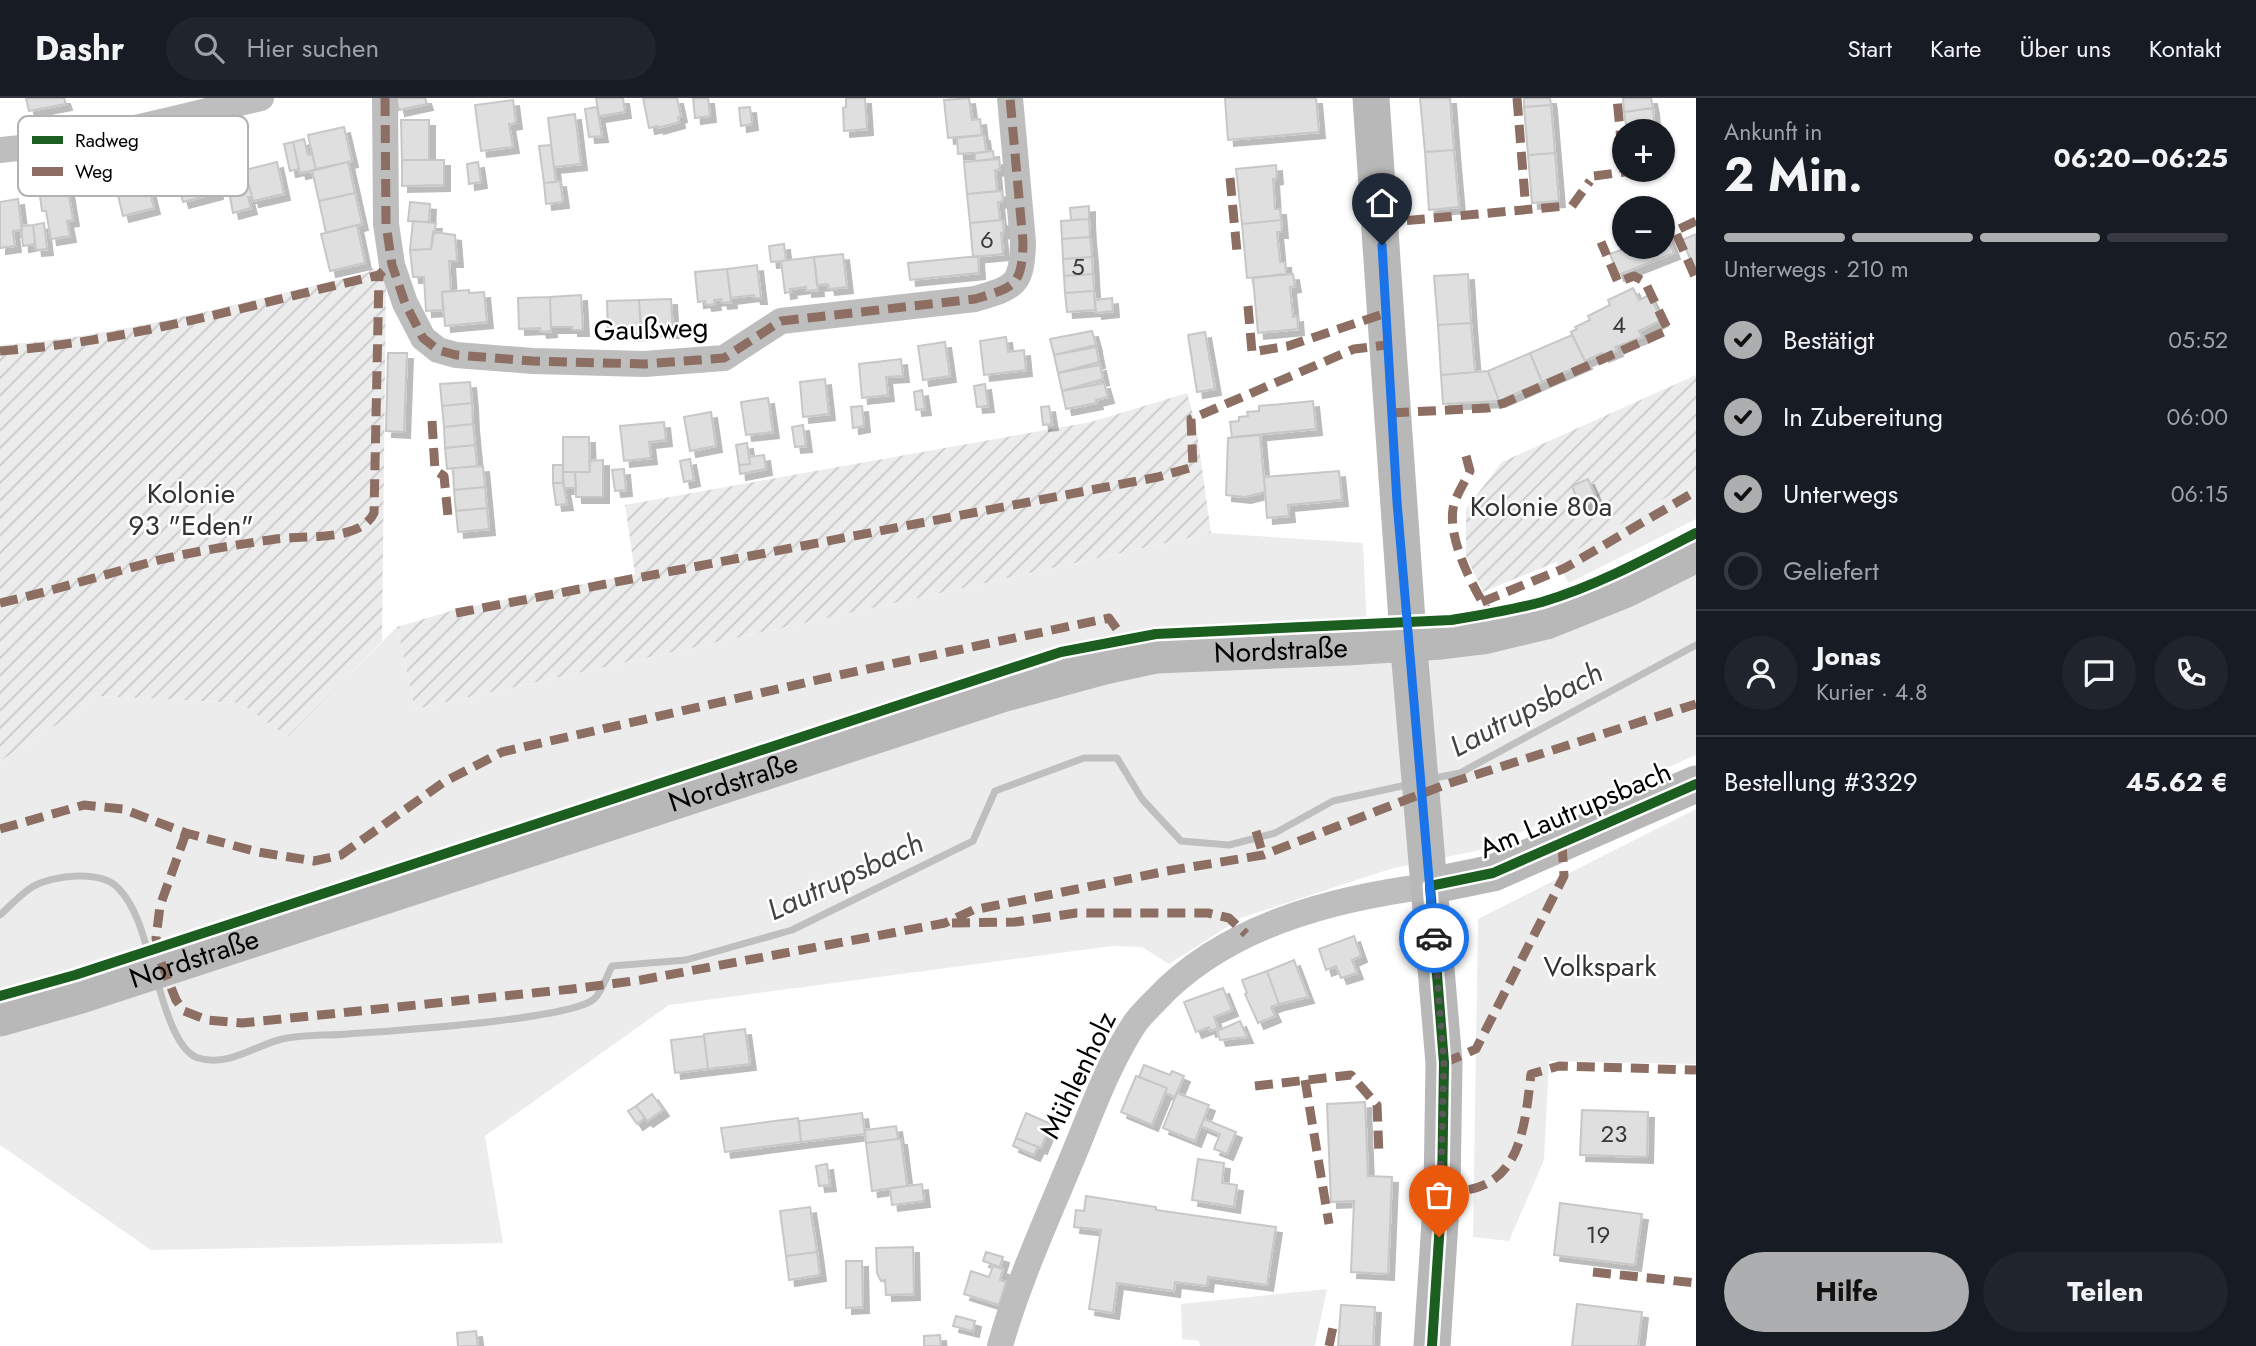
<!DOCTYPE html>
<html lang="de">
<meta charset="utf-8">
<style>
:root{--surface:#171b24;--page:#20242c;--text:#f1f3f6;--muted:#9ea1a6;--line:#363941;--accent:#adaeaf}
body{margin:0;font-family:Jost,sans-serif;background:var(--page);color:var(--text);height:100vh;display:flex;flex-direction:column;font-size:26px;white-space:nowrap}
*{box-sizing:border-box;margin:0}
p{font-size:23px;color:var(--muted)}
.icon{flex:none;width:38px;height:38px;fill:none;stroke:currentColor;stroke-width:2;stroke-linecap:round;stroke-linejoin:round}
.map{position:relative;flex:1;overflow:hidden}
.side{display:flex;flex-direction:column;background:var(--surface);width:560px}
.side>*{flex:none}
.fabs{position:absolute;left:1612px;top:21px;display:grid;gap:14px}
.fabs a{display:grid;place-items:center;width:63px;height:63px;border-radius:50%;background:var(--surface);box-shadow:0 2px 5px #0004;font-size:35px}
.pin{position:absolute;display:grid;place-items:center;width:60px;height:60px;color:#fff;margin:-72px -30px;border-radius:50% 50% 50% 0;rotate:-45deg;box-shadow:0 0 7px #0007}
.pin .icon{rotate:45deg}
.courier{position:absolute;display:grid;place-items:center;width:70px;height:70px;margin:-35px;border:5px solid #1a73e8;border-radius:50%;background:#fff;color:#222;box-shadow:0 2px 9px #0007}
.headline em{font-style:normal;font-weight:700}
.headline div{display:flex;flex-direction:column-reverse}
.headline{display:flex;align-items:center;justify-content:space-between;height:119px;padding:0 28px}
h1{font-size:46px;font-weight:700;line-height:52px}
.bar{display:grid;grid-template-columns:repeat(4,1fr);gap:10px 7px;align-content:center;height:84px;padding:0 28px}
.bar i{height:9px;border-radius:5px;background:var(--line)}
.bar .active{background:var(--accent)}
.bar p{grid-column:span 4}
.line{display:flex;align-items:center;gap:18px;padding:0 28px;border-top:2px solid var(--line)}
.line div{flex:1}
.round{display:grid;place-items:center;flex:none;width:74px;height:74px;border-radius:37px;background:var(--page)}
ol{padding:0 28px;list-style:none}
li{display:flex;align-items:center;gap:21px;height:77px}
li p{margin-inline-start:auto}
li .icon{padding:7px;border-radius:50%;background:var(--accent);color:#111;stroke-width:4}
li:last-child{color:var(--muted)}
li i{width:38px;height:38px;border:4px solid var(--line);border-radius:50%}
.button{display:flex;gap:14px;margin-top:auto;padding:14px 28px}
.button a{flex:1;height:80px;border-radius:42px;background:var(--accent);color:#111;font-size:28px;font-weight:700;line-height:80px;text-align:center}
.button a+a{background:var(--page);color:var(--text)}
header{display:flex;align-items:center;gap:42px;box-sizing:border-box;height:98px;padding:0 35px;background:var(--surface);border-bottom:2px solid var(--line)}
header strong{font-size:33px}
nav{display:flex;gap:38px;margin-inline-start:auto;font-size:24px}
.search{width:490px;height:63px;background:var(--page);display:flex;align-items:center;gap:18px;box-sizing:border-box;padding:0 24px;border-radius:38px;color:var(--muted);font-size:26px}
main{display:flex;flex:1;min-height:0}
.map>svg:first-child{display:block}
.green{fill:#ececec}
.garden{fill:url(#garden-furrows)}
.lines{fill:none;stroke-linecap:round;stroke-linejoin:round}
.stream{stroke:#bfbfbf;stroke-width:7}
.building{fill:#dfdfdf;stroke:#c7c7c7;stroke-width:2;filter:url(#shadow)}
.street{stroke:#bebebe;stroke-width:26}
.secondary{stroke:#b8b8b8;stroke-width:37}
.secondary-bridge{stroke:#b8b8b8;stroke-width:37}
.quiet{stroke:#8d6e63;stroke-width:9;stroke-dasharray:18 9;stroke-linecap:butt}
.cycleway-casing{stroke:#fff;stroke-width:15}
.cycleway{stroke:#1b5e20;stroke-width:10}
.done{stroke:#595959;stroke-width:7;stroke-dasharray:0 12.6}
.route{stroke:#1a73e8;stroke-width:9}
.labels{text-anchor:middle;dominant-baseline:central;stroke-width:5;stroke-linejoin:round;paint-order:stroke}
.number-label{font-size:24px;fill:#383838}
.street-label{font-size:28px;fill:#000;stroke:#fff}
.park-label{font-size:28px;fill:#333;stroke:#fff}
.water-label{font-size:30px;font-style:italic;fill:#444;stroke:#fff}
.key{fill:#fff;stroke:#b2b2b2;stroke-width:2}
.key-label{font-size:19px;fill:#000}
</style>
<header>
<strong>Dashr</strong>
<div class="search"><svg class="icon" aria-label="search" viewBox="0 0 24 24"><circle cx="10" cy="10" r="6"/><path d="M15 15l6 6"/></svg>Hier suchen</div>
<nav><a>Start</a><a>Karte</a><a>Über uns</a><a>Kontakt</a></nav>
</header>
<main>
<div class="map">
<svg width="1696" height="1248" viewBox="0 0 1696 1248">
<defs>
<pattern id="garden-furrows" width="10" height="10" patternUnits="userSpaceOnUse" patternTransform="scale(1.75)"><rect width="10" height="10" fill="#ececec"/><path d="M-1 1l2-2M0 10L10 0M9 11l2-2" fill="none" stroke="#c9c9c9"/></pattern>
<filter id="shadow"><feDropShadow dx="6" dy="6" stdDeviation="0" flood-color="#0004"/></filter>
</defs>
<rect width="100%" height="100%" fill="#fff"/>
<path class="green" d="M1696 382V421L1569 485 1556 464Z
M1211 435 1363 445 1368 556 1696 472V657L1480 752 1390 771 1241 820 1169 866 1142 849 1112 848 669 907 485 1038 503 1145 151 1152 0 1047V663L101 598 242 605 288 638 397 529 415 611Z
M1696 711V966L1549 963 1544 1062 1509 1143 1473 1139 1478 821Z
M1327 1191 1315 1248H1200L1199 1243 1182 1241 1181 1206Z"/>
<path class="garden" d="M373 170 386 183 382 543 288 639 241 605 101 598 0 663V247C124 238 246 203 367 175Z
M1696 277V382L1556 464 1483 494 1466 458V411L1502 364Z
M1187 295 1196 327 1211 435 415 611 397 529 454 512 635 476 625 407 1091 324Z"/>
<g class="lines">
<path class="stream" d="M1430 681 1460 675 1696 547
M0 817C10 808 21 796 32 789 53 777 102 771 119 791 137 810 144 840 151 865
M157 883C163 903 176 953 198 960 228 969 252 949 279 942 298 936 327 938 348 936 388 933 570 922 594 901 602 894 607 877 612 868L686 862 792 832 973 743 995 693 1084 660H1117L1142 701 1181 743 1229 747 1275 735 1333 703 1411 686"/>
</g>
<path class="building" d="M26 0H64L66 6 29 13Z
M396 0H425L427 6 399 12Z
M596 0H623L625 14 599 18Z
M643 0H677L681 18 678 19 679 24 658 30V28L649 30Z
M693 0H708L710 18 695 20Z
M846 0H865L867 31 844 33 843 10 846 9Z
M969 0 972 22 980 21 982 37 948 40 944 2Z
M1225 0H1316L1319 34 1228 42Z
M1420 0H1450L1454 52 1425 54Z
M1524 0H1550L1551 7 1524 9Z
M1623 0H1651L1653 10 1624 14Z
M513 2 516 25 509 26 513 49 481 53 475 7Z
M1551 7 1555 55 1528 57 1524 9Z
M597 9 602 38 589 39 585 11Z
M750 9 752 26 741 28 739 10Z
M1653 10 1655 33H1627L1624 14Z
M575 16 581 66 554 69 548 20Z
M401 22H429V62H402Z
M344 29 352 63 316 72 308 37Z
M984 37 986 54 958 56 957 40Z
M304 41 308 57 312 56 316 72 300 75 293 44Z
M293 44 299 71 290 73 284 46Z
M551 47 556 84 544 85 539 48Z
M1454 52 1459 109 1429 112 1425 54Z
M993 53 994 61 975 63V55Z
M1555 55 1559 103 1532 105 1528 57Z
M999 61 1000 71 995 72 997 93 967 96 964 64Z
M402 62H444V87L402 88Z
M277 64 284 96 253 103 245 72Z
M348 64 355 95 319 103 312 72Z
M478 64 481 84 469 86 467 66Z
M210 67 217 95 183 104 180 93 187 92 182 74Z
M1276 67 1277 80 1273 81 1275 111H1280L1281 122 1242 126 1236 71Z
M146 78 154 110 123 118 115 85Z
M247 81 252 99H248L251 110 233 115 228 89Z
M560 83 563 104 546 106 544 85Z
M68 92 73 122 67 123 70 138 51 141 46 113H42L40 98Z
M1002 93 1003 103 998 104 1000 122 970 125 967 96Z
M355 95 362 126 326 135 319 103Z
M18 101 22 132 13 133 15 148 0 150V104Z
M410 104 430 106 429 124 408 123Z
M1089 108V121L1071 122 1070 110Z
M1089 121 1090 139 1062 141 1061 123Z
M1003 122 1004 134 1001 135 1003 156 973 159 970 125Z
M1281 122 1282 134H1277L1280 164H1285L1286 176 1247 180 1242 126Z
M413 123 436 125 431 151 410 152Z
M44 125 47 151 36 152 33 127Z
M33 127 35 146 23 148 21 128Z
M357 127 365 165 330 173 321 136Z
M433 134 455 137 457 163H449L451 193 442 194 443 212 426 213 424 179H413L410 152 431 151Z
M1666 134 1674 155 1618 177 1610 156 1629 149H1662V136Z
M1696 136V174L1682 142Z
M1090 139 1092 159 1063 161 1062 141Z
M784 146 786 163 771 164 769 148Z
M843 156 847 189 829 191 828 186 817 187 814 159Z
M978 158 979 175 910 182 908 165Z
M814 159 818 192 806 193V189L790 191 791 194 785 195 781 163Z
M1092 159 1093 176 1064 178 1063 161Z
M757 167 761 200H755L754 197 731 200 727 171Z
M727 171 731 204 722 205 721 201 714 202 715 206 706 207 705 203 698 204 695 174Z
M1093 176 1094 193 1065 195 1064 178Z
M1293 176 1295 188 1290 189 1293 219 1297 218 1298 231 1258 235 1253 180Z
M1468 176 1471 225 1438 227 1434 178Z
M1633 190 1639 202 1649 197 1662 222 1639 233 1642 239 1615 249 1617 252 1603 258 1602 255 1585 263 1571 234 1577 231 1575 229 1590 222 1588 218 1610 207 1608 202Z
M469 192V195L484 194 487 224 445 228 442 194Z
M1094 193 1095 212 1067 214 1065 195Z
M581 197 583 232H572V229H551L550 199Z
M550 199 551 233 541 234 540 230 519 231 518 200Z
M1112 200 1113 213 1096 215 1095 202Z
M671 201 673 234H664V232L641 233 639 202Z
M639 202 641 236 629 237V234L608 235 607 203Z
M1471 225 1475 274 1441 277 1438 227Z
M1092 233 1096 247 1054 257 1050 241Z
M1205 234 1215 291 1197 294 1188 237Z
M1572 237 1586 265 1542 284 1530 255Z
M1006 239 1008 254 1024 252 1026 272 984 277 980 243Z
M945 244 950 278 923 282 918 248Z
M1096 249 1099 264 1058 275 1054 257Z
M388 255H407L404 334 386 333Z
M1530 255 1542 284 1499 303 1488 273Z
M901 261 903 278 886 279 888 297 862 300 859 266Z
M1100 267 1103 281 1062 293 1058 275Z
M1488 273 1499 303 1443 306 1441 277Z
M825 281 829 316 803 319 800 284Z
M470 284 472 305 442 308 440 286Z
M1104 285 1108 299 1096 302 1097 305 1066 311 1062 293Z
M985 286 988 308 977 309 974 288Z
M922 292 925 311 916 312 914 294Z
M768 300 773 334 746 337 741 304Z
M1313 303 1316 331 1232 339 1230 324 1239 323V319L1248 318 1247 314 1259 313V308Z
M472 305 473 326 444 329 442 308Z
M862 308 864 328 853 330 851 309Z
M1049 308 1052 326 1043 327 1041 309Z
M711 314 716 348 690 353 684 319Z
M664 324 666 342 649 344 651 360 624 363 620 328Z
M473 326 475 347 445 350 444 329Z
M803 327 806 348 795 349 792 329Z
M1260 337 1265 394 1245 399 1226 397 1228 340Z
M563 339H589L590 374H563Z
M747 345 750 366 739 367 736 347Z
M475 347 477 368 447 371 445 350Z
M764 357 766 371 740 376 739 367 750 366 749 359Z
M690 361 694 382 684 384 680 363Z
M603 362V399H576L575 374H590L589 363Z
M553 367H563V385H553Z
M483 368 485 389 454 392 453 370Z
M624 371 626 392 615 393 612 372Z
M1339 373 1342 402 1288 407 1289 418 1267 420 1264 379Z
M563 374H575L576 390H564Z
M1588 381 1597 402 1580 409 1572 388Z
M553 385H563L567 406 556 407Z
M485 389 487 410 456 413 454 392Z
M487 410 489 431 458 434 456 413Z
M1354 838 1361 858 1352 862 1357 875 1341 880 1336 868 1326 872 1319 851Z
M1294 862 1308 899 1279 906 1267 873Z
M1267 873 1279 906 1271 909 1275 918 1258 925 1245 896 1247 895 1242 882Z
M1223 890 1232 912 1214 919 1218 930 1210 933 1209 929 1196 934 1184 904Z
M1240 923 1247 939 1220 942 1217 933Z
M745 931 750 966 708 971 704 936Z
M704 938 708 971 675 975 671 942Z
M1144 967 1170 977 1172 973 1184 978 1175 999 1165 995 1167 990 1139 979Z
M1136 978 1167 990 1152 1027 1121 1014Z
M1177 995 1209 1007 1195 1043 1163 1030Z
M652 996 663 1012 647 1023 636 1008Z
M1365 1004 1368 1078 1392 1079 1388 1176 1351 1174 1354 1103 1331 1104 1327 1006Z
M636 1008 645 1020 637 1026 628 1013Z
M1582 1012 1648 1014 1647 1059 1580 1057Z
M862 1015 865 1036 801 1044 799 1023Z
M1026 1015 1051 1026 1041 1050 1016 1040Z
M798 1020 801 1044 725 1054 721 1030Z
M1204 1021 1236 1034 1227 1056 1214 1051 1220 1036 1201 1028Z
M896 1028 898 1041 866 1045 865 1032Z
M1016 1040 1038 1049 1034 1057 1013 1048Z
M898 1041H901L907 1088 872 1093 866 1045Z
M1198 1061 1224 1065 1222 1085 1237 1087 1234 1109 1192 1102Z
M827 1066 830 1087 819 1088 816 1068Z
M922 1086 924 1103 892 1107 890 1090Z
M1086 1098 1156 1109V1112L1276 1129 1267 1187 1208 1179 1207 1188 1175 1184 1174 1193 1117 1185 1113 1215 1089 1211 1101 1132 1074 1129 1076 1112 1084 1113Z
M1560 1105 1642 1116 1635 1167 1554 1157Z
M810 1109 817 1154 786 1158 780 1113Z
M913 1149 914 1196 886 1197 885 1182 881 1183 877 1175 876 1150Z
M817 1154 820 1177 789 1182 786 1158Z
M986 1154 1003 1159 1000 1169 983 1163Z
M846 1163H862L863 1209 846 1210Z
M993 1168 1003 1171 1000 1182 1006 1184 999 1207 964 1196 971 1173 989 1179Z
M1577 1206 1642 1214 1638 1248H1572Z
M1341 1207 1375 1209 1373 1248H1338Z
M956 1218 975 1223 973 1233 953 1228Z
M476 1233 478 1248H458L457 1235Z
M940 1237 941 1248H924V1238Z"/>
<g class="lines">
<path class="street" d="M385 0 386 126 392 167 405 205 423 240 438 252 456 257 533 263 644 266 724 260 781 223 975 201C1015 189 1022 188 1023 144L1010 0
M0 52C88 45 175 20 261 0
M1000 1248C1017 1187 1044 1128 1068 1070 1089 1021 1106 969 1135 925 1141 917 1149 909 1156 902 1225 828 1333 800 1430 788"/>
<g class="secondary">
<path d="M1371 0C1384 179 1394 358 1408 537"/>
<path d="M1409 552 1444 965 1442 1093 1432 1248"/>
<path d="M1430 788 1493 775 1696 686"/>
<path id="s1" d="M0 920 81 897 1005 595 1105 568 1156 557 1347 549 1441 543 1483 538 1546 523 1626 491 1696 456"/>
</g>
<path class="secondary-bridge" d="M1408 537 1409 552"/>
<path class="quiet" d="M385 0 386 126 392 167 405 205 423 240 438 252 456 257 533 263 644 266 724 260 781 223 975 201C1015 189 1022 188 1023 144L1010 0
M1517 0 1526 113
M1594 78 1624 74 1617 0
M1230 80 1237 154
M1572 108 1590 83
M1696 123 1675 133 1696 181
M1380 125 1566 108
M1248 208 1252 254 1288 248 1386 215
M0 253C128 244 254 206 379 177L383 173
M1391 315 1488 310 1504 305 1668 232 1645 184 1634 178 1618 184 1601 144
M432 323 435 372 444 378 448 418
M1466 358 1470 373C1465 383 1459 393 1455 403 1444 433 1470 484 1486 510
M1482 504 1565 470 1696 393
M0 505C52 493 103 477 155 463 195 453 236 447 276 441 305 437 360 444 374 415L379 177
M456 515 1158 379 1193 369 1191 321 1354 251 1387 247
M0 731 84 707 123 711 186 735 258 754 314 763 341 757 444 684 502 654 839 577 1109 520 1124 541
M1256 733 1263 757
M186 735 160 808 156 840 161 864 176 902 184 913 207 922 242 925 572 891 641 882 945 825 973 812 1167 773 1263 757 1447 686 1696 606
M952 825 1015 824 1076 815H1208L1229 820 1246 836
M1444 965 1476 951 1564 778 1562 746
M1305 982 1329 1126
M1255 988 1351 977 1377 1007 1379 1057
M1442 1093C1519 1098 1524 1036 1531 976L1559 968 1696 972
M1593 1174 1696 1185
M1329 1248 1333 1229"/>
<defs>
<path id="cycleway" d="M0 898 75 877 1061 554 1156 536 1451 522C1481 517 1512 512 1542 504 1596 488 1646 461 1696 435
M1432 1248 1442 1093 1444 965 1430 788 1493 775 1696 686"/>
</defs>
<use href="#cycleway" class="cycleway-casing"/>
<use href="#cycleway" class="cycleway"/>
</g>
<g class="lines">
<path class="done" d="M1434 840 1444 965 1439 1139"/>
<path class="route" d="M1382 147 1397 404 1434 840"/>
</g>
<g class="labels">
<g class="number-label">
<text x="987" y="141">6</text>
<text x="1078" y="168">5</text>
<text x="1619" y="226">4</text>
<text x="1614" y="1035">23</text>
<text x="1598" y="1136">19</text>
</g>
<g class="street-label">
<text transform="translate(651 231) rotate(-2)">Gaußweg</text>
<text stroke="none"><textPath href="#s1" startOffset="1337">Nordstraße</textPath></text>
<text stroke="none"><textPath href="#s1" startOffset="770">Nordstraße</textPath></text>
<text transform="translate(1575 712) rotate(-23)">Am Lautrupsbach</text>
<text stroke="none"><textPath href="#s1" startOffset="203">Nordstraße</textPath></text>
<text transform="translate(1078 977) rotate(-64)">Mühlenholz</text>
</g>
<g class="park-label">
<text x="191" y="395">Kolonie<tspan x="191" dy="32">93 "Eden"</tspan></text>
<text x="1541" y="408">Kolonie 80a</text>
<text x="1600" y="868">Volkspark</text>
</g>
<g class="water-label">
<text transform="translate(1526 611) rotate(-28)">Lautrupsbach</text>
<text transform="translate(845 778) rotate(-25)">Lautrupsbach</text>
</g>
</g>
<rect x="18" y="18" width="230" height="80" rx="10" class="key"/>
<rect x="32" y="38" width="31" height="8" fill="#1b5e20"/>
<rect x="32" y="69" width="31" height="9" fill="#8d6e63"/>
<g class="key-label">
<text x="75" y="49">Radweg</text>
<text x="75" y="80">Weg</text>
</g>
</svg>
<div class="fabs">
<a>+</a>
<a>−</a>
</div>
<div class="pin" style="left:1439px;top:1139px;background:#ea580c"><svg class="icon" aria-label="bag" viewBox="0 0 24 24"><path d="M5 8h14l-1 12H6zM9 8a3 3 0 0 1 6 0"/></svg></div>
<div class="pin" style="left:1382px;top:147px;background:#1f2937"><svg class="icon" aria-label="home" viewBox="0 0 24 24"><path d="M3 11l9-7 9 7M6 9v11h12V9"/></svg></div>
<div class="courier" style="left:1434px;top:840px"><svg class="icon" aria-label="car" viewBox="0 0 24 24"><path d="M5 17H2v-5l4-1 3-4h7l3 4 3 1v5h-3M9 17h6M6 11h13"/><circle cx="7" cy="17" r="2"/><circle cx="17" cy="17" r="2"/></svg></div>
</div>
<section class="side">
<div class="headline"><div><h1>2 Min.</h1><p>Ankunft in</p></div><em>06:20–06:25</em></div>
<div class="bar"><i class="active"></i><i class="active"></i><i class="active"></i><i></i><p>Unterwegs · 210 m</p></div>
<ol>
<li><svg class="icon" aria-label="check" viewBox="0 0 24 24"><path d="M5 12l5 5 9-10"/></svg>Bestätigt<p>05:52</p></li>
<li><svg class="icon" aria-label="check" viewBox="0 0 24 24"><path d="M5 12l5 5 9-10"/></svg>In Zubereitung<p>06:00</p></li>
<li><svg class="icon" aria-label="check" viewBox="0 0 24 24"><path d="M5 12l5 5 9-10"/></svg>Unterwegs<p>06:15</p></li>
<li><i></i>Geliefert</li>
</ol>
<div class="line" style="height:126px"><a class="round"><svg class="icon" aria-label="person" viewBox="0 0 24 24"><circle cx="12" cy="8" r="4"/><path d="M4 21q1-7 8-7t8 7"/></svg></a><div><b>Jonas</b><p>Kurier · 4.8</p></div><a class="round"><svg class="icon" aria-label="chat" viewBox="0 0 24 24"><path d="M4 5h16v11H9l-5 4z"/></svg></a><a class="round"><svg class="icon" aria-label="phone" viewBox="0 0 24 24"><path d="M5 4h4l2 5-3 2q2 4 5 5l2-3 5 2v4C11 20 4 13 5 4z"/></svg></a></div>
<div class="line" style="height:91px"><div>Bestellung #3329</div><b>45.62 €</b></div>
<div class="button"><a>Hilfe</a><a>Teilen</a></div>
</section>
</main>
